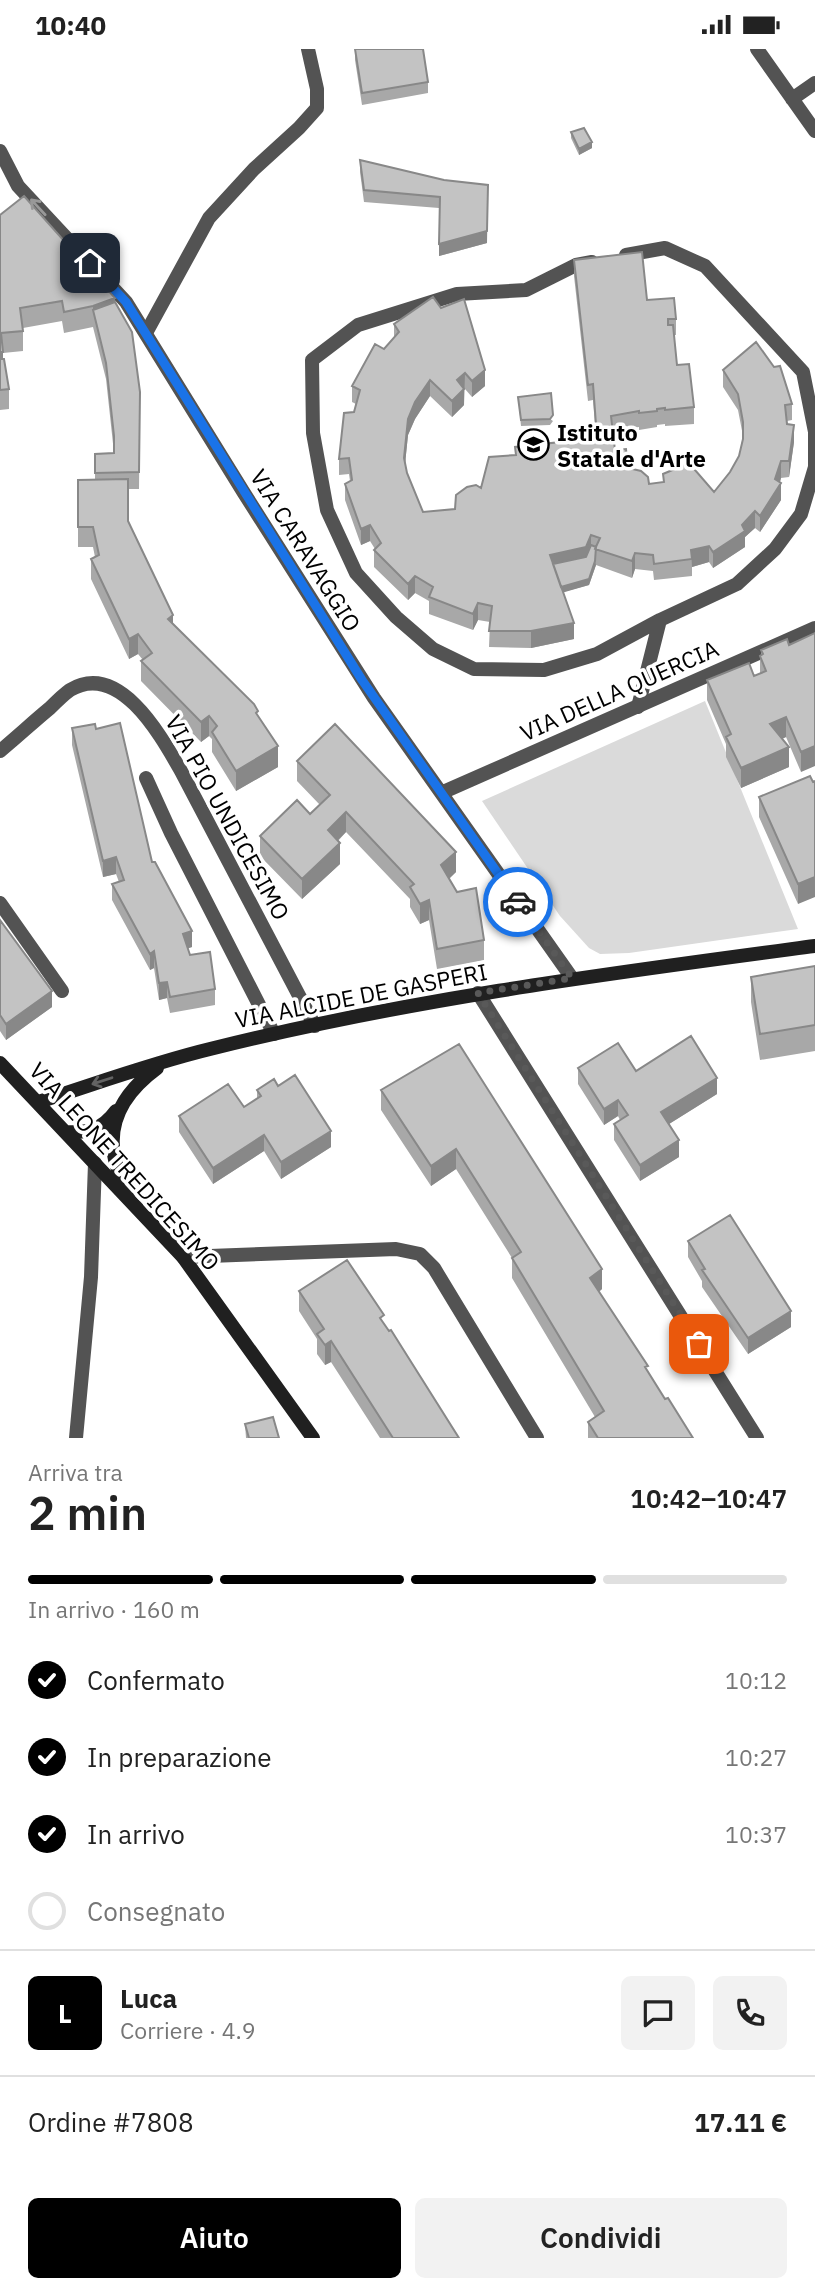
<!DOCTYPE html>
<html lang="it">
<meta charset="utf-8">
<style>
:root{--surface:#fff;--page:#f2f2f2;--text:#222;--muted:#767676;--line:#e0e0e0;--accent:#000}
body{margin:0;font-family:"IBM Plex Sans",sans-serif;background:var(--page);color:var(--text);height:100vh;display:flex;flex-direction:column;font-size:26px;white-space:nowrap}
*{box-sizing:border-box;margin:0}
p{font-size:23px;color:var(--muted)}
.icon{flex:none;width:38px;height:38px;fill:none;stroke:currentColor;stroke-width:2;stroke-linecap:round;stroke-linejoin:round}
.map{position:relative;height:1389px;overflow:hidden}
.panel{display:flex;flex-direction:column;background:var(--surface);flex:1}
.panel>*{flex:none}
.pin{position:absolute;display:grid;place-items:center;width:60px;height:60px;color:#fff;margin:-30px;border-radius:14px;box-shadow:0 4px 10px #0006}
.courier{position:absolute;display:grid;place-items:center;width:70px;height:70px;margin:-35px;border:5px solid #1a73e8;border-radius:50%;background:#fff;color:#222;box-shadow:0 2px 9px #0007}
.overview em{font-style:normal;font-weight:600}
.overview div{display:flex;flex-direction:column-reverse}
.overview{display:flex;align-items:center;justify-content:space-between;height:119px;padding:0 28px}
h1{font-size:46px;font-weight:600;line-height:52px}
.bar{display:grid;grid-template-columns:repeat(4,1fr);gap:10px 7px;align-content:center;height:84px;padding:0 28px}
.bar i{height:9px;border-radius:5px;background:var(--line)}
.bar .selected{background:var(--accent)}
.bar p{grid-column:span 4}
.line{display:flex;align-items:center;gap:18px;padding:0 28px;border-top:2px solid var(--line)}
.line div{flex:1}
.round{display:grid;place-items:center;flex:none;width:74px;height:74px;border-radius:10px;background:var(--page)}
ol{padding:0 28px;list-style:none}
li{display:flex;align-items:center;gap:21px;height:77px}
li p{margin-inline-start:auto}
li .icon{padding:7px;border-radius:50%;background:var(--accent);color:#fff;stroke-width:4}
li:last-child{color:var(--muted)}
li i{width:38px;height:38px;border:4px solid var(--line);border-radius:50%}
.action{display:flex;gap:14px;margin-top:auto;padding:14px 28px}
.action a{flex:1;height:80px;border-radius:10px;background:var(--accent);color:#fff;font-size:28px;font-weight:600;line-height:80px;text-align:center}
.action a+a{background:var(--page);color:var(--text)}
.status{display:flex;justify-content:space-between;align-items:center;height:49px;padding:0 35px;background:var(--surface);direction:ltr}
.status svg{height:19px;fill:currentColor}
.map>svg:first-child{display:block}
.green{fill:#dadada}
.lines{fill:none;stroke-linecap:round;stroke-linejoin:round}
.lane{stroke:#535353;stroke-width:14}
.street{stroke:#535353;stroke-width:14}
.secondary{stroke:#202020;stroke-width:14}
.wall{fill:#a8a8a8}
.shaded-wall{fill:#888}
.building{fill:#c3c3c3;stroke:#888;stroke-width:2}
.oneway{stroke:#989898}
.oneway2{stroke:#636363}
.done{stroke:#595959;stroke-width:7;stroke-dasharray:0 12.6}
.route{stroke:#1a73e8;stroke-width:9}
.labels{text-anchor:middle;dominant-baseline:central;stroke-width:7;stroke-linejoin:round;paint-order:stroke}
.poi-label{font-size:23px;font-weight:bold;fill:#000;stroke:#fff;text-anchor:start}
.street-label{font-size:23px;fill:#000;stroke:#fff}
</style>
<div class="status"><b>10:40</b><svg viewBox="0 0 49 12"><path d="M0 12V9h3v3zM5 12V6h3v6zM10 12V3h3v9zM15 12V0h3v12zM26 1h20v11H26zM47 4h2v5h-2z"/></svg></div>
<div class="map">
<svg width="815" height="1389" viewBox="0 0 815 1389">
<rect width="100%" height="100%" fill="#fff"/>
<path class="green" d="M705 652 798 880 629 904 600 905 589 899 560 867 482 752Z"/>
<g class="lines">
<path class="lane" d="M626 206 665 199 705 217 803 323 815 383V418L801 465 775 500 737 535 660 571 638 658
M592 213 576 216 526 241 457 245 358 276 312 311 313 384 327 461 356 524 396 568 433 600 474 620 544 621 597 605 660 571
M146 284 209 169 254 120 299 79 317 59V40L308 0
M0 854 62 942"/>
<path class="street" d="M757 0 815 82
M792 50 815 34
M0 102 18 137 126 253 244 444 374 649 572 929
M0 702C17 688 33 673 50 659 56 653 63 646 70 641 120 611 162 689 181 722L315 977
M146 729 171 784 274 985
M441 744 815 579
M478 944 757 1389
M183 1208 396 1200 420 1205 434 1219 537 1389
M76 1389 91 1228 95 1114"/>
<path class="secondary" d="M0 1014 183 1208 313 1389
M38 1053C95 1035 152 1014 210 1000 409 950 612 924 815 897
M66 1083C88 1084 102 1081 116 1062
M129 1143C99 1094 112 1052 157 1019"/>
</g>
<path class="wall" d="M355 0 428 33V44L362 56 355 11Z
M571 83 592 99 579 106 571 89Z
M360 111 444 131 487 194 439 207V159L364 153 360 123Z
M0 166 115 253 140 343 139 440H128V472L173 575 258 668 278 718 236 742 212 703V690L209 687 201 693 141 632V612L143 611 138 605 129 610 91 530V510L95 508 93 498H78V431H95V405L114 404 106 330 93 278 64 284 62 272 23 279V302L3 304V310L9 340V360L0 361Z
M574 211 647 251 676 270V286H674L677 316 694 358V375L665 377V375L657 376V378L639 381V378L613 382 615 401 628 419 649 435 663 433V425L714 443 730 423 739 407 743 387 738 361 723 338V321L792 355V371L787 372 794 393 789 428 781 429 780 433 781 451 760 483 755 479 745 488V498L713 519 709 513 692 518V527L654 531 653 522 635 520 632 529 596 516 589 536 563 543 574 590 531 599 489 598 490 573 478 571 473 581 429 565V552L415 544 408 551 374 518V501L375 500 370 492 361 496 345 451V435L350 432 349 425 339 426V410L356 355 352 353V337L394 289V275L485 337 472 348 465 340 464 341V356L452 368 430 347 415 370 408 386 405 415 407 424 423 463 455 460 481 439 515 406V398L596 389 593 351 588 352 574 227Z
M518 348 553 372 550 376 521 377Z
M815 584 801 723 786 688 782 690 789 718 741 739 726 708V695L707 651V631L754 627 760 625V607L761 606V601L789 596Z
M72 679 96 680 152 813 192 898 188 899 190 906 215 940V956L170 964 167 949 159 951 154 919 150 921 112 851V835L119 833 116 825 103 828 72 696Z
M297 712 456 823 449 830 484 891V911L437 920 429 871 420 875 410 858V850L346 783 338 792 340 815 302 850 260 807V787L310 765 320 756 297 732Z
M813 733 798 855 759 768V748Z
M0 871 52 958 6 991 0 982Z
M815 917V1002L760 1011 751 953V928Z
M459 995 602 1240 599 1243 665 1350 693 1389H588V1373L595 1368 512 1229V1209L456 1120 431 1137 381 1061V1041Z
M578 1019 636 1022 717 1045 669 1075 679 1108 640 1132 614 1091V1075L620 1071 618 1067 604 1076 578 1035Z
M278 1037 331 1098 281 1130 264 1102 213 1135 179 1083V1067L244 1058 257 1050V1041Z
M688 1192 791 1278 748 1305 702 1238V1232L688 1208Z
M299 1242 384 1276 459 1389H380L331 1313 325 1316 317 1305V1290L299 1262Z
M245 1375 279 1389H246Z"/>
<path class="shaded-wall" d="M592 93V99L579 106V100Z
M488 136 487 194 439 207V195Z
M115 249V269L93 261V257Z
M0 303H3V323L0 324Z
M485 321V337L472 348V332Z
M465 324 464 356 452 368V352L457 331Z
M430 331V347L415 370 408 386 404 425V409L408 370 415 353Z
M794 376V393L789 428V412Z
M781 412V429L778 440 781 434V451L760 483V467Z
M755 462V479L745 488V498L713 519V503Z
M370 476V492L361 496V480Z
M591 486V502L586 514 552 522 550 506Z
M709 497V513L692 518 691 501Z
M635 504V520L632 529V512Z
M595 512 596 516 589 536 558 545V539Z
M415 527V544L408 551V535Z
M478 554V571L473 581V565Z
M173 566V587L168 570Z
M574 574V590L531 599V582Z
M138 585V605L129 610V590Z
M209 667V687L201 693V673Z
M786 668V688L770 695V675Z
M278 697V718L236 742V722Z
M815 697V717L801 723V703Z
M789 698V718L741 739V719Z
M346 763V783L328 801V781Z
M340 794V815L302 850V830Z
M456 803V823L441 837V816Z
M116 808V825L103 828V812Z
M815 828V848L798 855V835Z
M429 851V871L420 875V855Z
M192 882V898L183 901V885Z
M154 902V919L150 921V905Z
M167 933V949L159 951V934Z
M52 942V958L6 991V975Z
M717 1029V1045L661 1080V1063Z
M618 1051V1067L604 1076V1060Z
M331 1082V1098L281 1130V1113Z
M264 1086V1102L213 1135V1119Z
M679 1091V1108L640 1132V1116Z
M456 1100V1120L431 1137V1117Z
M602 1220V1240L590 1249V1229Z
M791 1262V1278L748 1305V1289Z
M331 1292V1313L325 1316V1296Z"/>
<path class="building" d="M355 0H423L428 33 362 44Z
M584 79 592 93 579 100 571 83Z
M360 111 444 131 488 136 487 182 439 195 440 148 364 141Z
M24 147 115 249 93 257 64 263 62 252 20 259 23 282 1 284 3 303H0V166Z
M642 203 647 251 674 249 676 270H668V276H673L677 316 689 315 694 358 665 361V359L657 360V362L639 364V362L611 367 615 401 626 400 628 419 641 422 648 428 649 435 664 433 663 425 689 414 714 443 730 423 739 407 743 390V373L738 345 723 321 756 293 774 318 780 317 792 355 785 356 787 375 794 376 789 412H781L775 430 781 434 760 467 755 462 742 476 745 482 713 503 709 497 691 501 692 510 654 515 653 506 635 504 632 512 595 500 600 489 591 486 586 498 550 506 574 574 531 582H489L492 557 478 554 473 565 429 548 433 538 415 527 408 535 374 501 381 494 370 476 361 480 345 435 352 431 349 409 339 410 344 364 354 363 360 341 352 337 375 295 384 300 399 283 394 275 433 248 441 259 464 250 485 321 472 332 465 324 457 331 464 340 452 352 430 331 415 353 408 370 404 409 407 424 423 463 455 460 456 446 467 438 476 436 481 439 489 408 516 406 515 398 597 389 593 335 588 336 574 211Z
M115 253 132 283 140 343 139 423 95 424V405L114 404V387L106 314 93 261Z
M0 310H4L9 340 0 341Z
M551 344 553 366 550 370 521 371 518 348Z
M128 430V472L173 566 168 570 254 655 258 662 256 664 278 697 236 722 212 683 217 677 209 667 201 673 141 612 152 604 138 585 129 590 91 510 99 506 93 478H78V431Z
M591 496 596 498 595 512 589 530 561 538 553 515 586 508Z
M815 584V697L801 703 786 668 770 675 789 698 741 719 726 688 731 685 707 631 749 614 754 627 766 622 760 607 763 605 761 601 787 590 789 596Z
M120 674 152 813H155L192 882 183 885 190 906 210 903 215 940 170 948 167 933 159 934 154 902 150 905 112 835 124 831 116 808 103 812 72 679 95 675 96 680Z
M335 675 456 803 441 816 457 843 476 839 484 891 437 900 429 851 420 855 410 838 414 835 346 763 328 781 340 794 302 830 260 787 297 751 310 765 330 746 297 712Z
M810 727 813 733 815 732V828L798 835 759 748Z
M0 871 52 942 6 975 0 966Z
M815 917V976L760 985 751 928Z
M691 987 717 1029 661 1063 679 1091 640 1116 614 1075 628 1066 618 1051 604 1060 578 1019 618 994 636 1022Z
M459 995 602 1220 590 1229 648 1317 645 1318 665 1350 668 1349 693 1389H598L588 1373 604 1362 512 1209 521 1203 456 1100 431 1117 381 1041Z
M295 1026 331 1082 281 1113 264 1086 213 1119 179 1067 228 1035 244 1058 261 1047 257 1041 274 1030 278 1037Z
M730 1166 791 1262 748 1289 702 1221 705 1220 688 1192Z
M347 1211 384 1266 380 1269 389 1282 391 1281 459 1389H393L331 1292 325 1296 317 1285 324 1280 299 1242Z
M273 1368 279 1389H249L245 1375Z"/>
<defs><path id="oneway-shaft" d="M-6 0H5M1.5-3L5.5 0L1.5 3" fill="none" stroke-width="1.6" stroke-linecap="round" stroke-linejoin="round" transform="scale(1.75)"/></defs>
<use class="oneway" href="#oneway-shaft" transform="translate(38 158) rotate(-133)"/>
<use class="oneway2" href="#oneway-shaft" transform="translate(102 1032) rotate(162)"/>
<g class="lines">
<path class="done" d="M518 853 572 929 478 944 699 1295"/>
<path class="route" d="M90 214 126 253 362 631 518 853"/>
</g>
<defs>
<symbol id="school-ring" viewBox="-11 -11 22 22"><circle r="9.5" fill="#fff" stroke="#000" stroke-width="1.5"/><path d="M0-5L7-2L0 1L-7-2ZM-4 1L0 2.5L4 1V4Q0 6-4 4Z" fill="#000"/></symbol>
</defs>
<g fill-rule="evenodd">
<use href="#school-ring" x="516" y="378" width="35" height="35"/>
</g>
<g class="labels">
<g class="poi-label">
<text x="557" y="383">Istituto<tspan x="557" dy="26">Statale d'Arte</tspan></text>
</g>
<g class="street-label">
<text transform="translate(306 501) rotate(58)">VIA CARAVAGGIO</text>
<text transform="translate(619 641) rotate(-24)">VIA DELLA QUERCIA</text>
<text transform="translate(228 768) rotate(61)">VIA PIO UNDICESIMO</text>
<text transform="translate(361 946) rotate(-11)">VIA ALCIDE DE GASPERI</text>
<text transform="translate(125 1117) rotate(48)">VIA LEONE TREDICESIMO</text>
</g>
</g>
</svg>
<div class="pin" style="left:699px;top:1295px;background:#ea580c"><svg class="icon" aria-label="bag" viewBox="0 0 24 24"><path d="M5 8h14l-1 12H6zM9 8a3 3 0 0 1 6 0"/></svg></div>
<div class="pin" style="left:90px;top:214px;background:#1f2937"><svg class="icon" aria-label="home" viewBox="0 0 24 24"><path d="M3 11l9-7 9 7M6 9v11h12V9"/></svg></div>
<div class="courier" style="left:518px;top:853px"><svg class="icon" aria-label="car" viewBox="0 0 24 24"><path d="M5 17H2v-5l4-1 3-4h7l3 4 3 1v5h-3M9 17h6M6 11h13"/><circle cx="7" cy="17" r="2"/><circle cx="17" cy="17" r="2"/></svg></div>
</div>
<section class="panel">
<div class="overview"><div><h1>2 min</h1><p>Arriva tra</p></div><em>10:42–10:47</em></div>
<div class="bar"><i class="selected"></i><i class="selected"></i><i class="selected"></i><i></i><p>In arrivo · 160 m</p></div>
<ol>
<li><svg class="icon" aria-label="check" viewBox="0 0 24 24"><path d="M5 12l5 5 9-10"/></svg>Confermato<p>10:12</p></li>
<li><svg class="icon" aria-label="check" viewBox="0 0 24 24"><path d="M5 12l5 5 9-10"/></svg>In preparazione<p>10:27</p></li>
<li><svg class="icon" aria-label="check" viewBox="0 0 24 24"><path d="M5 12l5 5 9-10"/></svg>In arrivo<p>10:37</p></li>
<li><i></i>Consegnato</li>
</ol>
<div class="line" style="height:126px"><b class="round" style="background:var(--accent);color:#fff">L</b><div><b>Luca</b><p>Corriere · 4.9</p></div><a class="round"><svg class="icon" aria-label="chat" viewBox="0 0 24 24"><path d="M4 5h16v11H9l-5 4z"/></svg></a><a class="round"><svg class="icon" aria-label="phone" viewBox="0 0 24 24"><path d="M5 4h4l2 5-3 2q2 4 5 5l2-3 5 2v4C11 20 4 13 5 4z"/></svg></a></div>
<div class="line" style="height:91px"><div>Ordine #7808</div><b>17.11 €</b></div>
<div class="action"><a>Aiuto</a><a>Condividi</a></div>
</section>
